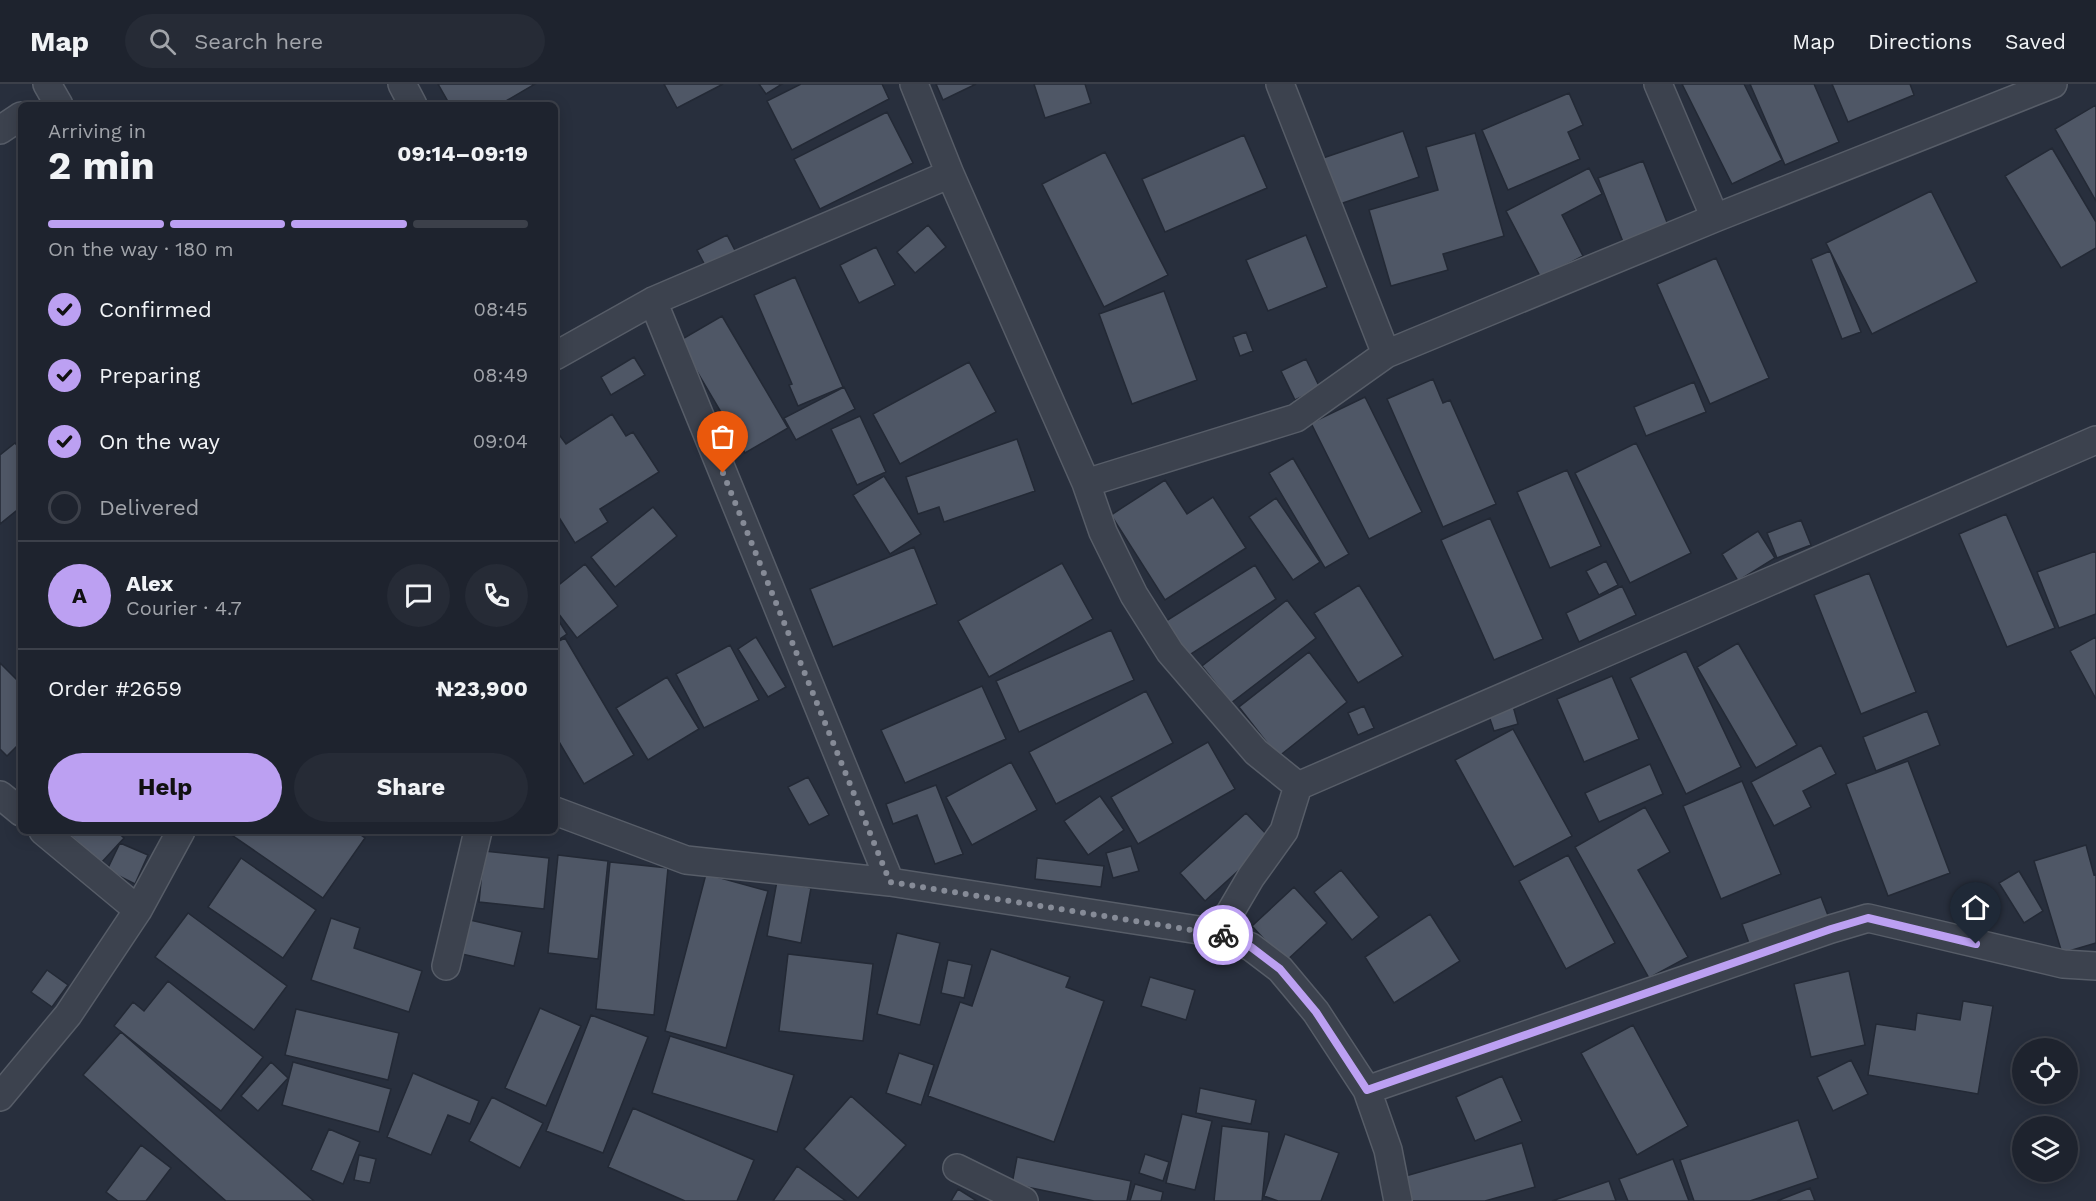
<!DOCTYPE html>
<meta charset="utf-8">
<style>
:root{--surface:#1e232e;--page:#262b36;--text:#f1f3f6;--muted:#a1a4aa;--line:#3c404a;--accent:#bca0f2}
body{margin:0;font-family:"Work Sans",sans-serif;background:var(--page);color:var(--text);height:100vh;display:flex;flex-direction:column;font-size:22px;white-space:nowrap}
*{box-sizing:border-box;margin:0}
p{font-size:20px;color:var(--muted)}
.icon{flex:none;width:33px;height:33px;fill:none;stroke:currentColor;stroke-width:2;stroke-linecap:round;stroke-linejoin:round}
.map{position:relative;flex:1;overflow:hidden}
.panel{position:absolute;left:18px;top:18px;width:540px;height:732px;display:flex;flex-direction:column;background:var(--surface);border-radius:9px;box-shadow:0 3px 15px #0003,0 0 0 2px var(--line)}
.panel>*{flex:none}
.fabs{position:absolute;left:2012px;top:954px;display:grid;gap:12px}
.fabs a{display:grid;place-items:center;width:66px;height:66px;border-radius:50%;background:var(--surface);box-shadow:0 3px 15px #0003,0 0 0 2px var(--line);font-size:30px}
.pin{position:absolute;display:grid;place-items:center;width:51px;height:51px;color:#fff;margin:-62px -26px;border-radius:50% 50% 50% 0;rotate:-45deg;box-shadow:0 0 6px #0007}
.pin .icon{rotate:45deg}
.courier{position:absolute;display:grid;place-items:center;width:60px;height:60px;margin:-30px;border:4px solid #bca0f2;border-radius:50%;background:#fff;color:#222;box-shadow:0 2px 8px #0007}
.overview em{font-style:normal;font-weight:700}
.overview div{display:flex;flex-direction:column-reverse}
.overview{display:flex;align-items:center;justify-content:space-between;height:102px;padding:0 30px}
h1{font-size:39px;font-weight:700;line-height:45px}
.bar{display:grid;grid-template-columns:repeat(4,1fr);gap:9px 6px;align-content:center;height:72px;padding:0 30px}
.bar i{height:8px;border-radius:4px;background:var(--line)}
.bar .selected{background:var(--accent)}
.bar p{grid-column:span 4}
.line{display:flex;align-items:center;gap:15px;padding:0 30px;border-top:2px solid var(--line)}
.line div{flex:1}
.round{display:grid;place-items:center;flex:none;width:63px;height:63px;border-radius:32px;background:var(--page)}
ol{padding:0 30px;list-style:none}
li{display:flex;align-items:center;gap:18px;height:66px}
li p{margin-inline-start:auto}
li .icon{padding:6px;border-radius:50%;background:var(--accent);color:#111;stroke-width:4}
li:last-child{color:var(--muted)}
li i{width:33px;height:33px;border:3px solid var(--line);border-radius:50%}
.cta{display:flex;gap:12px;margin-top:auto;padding:12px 30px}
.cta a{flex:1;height:69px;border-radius:36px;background:var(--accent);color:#111;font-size:24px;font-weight:700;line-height:69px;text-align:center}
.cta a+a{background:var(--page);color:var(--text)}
header{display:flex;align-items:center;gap:36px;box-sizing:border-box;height:84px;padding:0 30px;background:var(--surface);border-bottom:2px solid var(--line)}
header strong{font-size:28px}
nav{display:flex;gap:33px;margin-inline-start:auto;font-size:21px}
.search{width:420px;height:54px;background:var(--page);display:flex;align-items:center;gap:15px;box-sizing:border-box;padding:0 21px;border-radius:33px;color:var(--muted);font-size:22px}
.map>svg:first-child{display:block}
.building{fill:#4f5766;stroke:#232935;stroke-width:1.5}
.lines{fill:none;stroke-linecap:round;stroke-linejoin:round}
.minor-casing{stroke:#575d68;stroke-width:30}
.minor{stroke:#3c424e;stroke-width:27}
.done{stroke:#868b97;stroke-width:6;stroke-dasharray:0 10.8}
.route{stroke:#bca0f2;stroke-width:8}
</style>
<header>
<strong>Map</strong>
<div class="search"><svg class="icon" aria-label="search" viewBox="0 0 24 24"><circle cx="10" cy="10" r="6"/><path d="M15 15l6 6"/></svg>Search here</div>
<nav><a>Map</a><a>Directions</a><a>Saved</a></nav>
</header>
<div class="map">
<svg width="2096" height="1117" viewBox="0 0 2096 1117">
<rect width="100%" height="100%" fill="#282f3d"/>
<path class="building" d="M438 0H535L499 21H450Z
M664 0H723L677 24Z
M759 0H782L766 10Z
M801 0H882L889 15 792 66 767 17Z
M936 0H976L943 16Z
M1034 0H1085L1091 19 1045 34Z
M1682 0H1744L1782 76 1732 100Z
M1750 0H1814L1839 58 1785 81Z
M1832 0H1910L1914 11 1848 38Z
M1569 9 1583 41 1568 48 1580 75 1508 106 1482 46Z
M2096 21V117L2055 45Z
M887 28 913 79 820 125 794 75Z
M1403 47 1419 93 1337 121 1320 75Z
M1475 49 1504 152 1443 170 1448 186 1391 202 1369 126 1438 106 1426 63Z
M1244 51 1267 104 1165 148 1142 95Z
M2052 64 2096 138V164L2061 184 2005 92Z
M1105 68 1168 191 1104 223 1042 100Z
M1643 77 1670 146 1625 163 1598 94Z
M1589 84 1602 110 1562 131 1583 172 1541 194 1506 127Z
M1931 107 1977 198 1872 250 1826 159Z
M928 141 946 163 915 189 897 168Z
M727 151 739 174 709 189 697 166Z
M1306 151 1327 203 1268 227 1246 176Z
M876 163 895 201 859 219 840 181Z
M1830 167 1861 248 1842 255 1811 175Z
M1716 174 1769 294 1710 320 1657 200Z
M795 193 843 303 798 322 789 301 792 300 754 211Z
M1164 207 1197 296 1132 320 1099 230Z
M722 232 788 344 745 369 679 257Z
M1246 248 1253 267 1240 272 1233 253Z
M634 273 645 291 611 311 601 293Z
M1306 275 1320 304 1295 316 1281 287Z
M969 278 996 328 900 380 873 330Z
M1433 295 1443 319 1450 316 1496 420 1443 443 1387 315Z
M1694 298 1706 328 1646 352 1634 323Z
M844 303 855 325 796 356 784 334Z
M1365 313 1422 428 1369 455 1311 339Z
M612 330 626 352 633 348 659 388 600 425 608 438 575 459 555 427V345L566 360Z
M860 332 886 388 857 401 831 345Z
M1017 355 1035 407 944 438 939 423 918 430 906 393Z
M15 359 21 366V423L0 440V371Z
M1636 359 1691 469 1630 499 1575 389Z
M1293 374 1349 470 1325 484 1269 389Z
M1567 386 1601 462 1550 484 1517 408Z
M884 392 921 450 890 470 853 411Z
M1165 396 1187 430 1213 413 1246 464 1165 516 1111 431Z
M1276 414 1320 478 1293 496 1249 433Z
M653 423 677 452 615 503 591 473Z
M2006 430 2055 544 2007 563 1959 450Z
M1490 434 1543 555 1494 576 1441 456Z
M1801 436 1811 461 1777 474 1767 449Z
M1758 447 1775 474 1738 497 1722 470Z
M914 463 937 520 833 563 810 505Z
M2096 467V530L2059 544 2037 488Z
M1606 477 1618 501 1599 511 1586 487Z
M1062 479 1093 535 989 593 958 537Z
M585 480 618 522 577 554 555 525V504Z
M1255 481 1276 515 1188 572 1166 537Z
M1869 489 1916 608 1861 630 1814 511Z
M1359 501 1403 572 1358 599 1314 529Z
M1622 502 1636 531 1579 558 1566 529Z
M1287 516 1316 554 1231 619 1202 582Z
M555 531 567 550 555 558Z
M1111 546 1134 596 1019 648 996 597Z
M756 553 786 603 768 613 738 565Z
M2096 553V615L2070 567Z
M565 554 634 671 584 700 555 651V559Z
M1738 559 1797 661 1756 684 1697 583Z
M730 561 759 616 704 644 676 590Z
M1686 567 1741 683 1686 710 1630 594Z
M1309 568 1347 618 1278 673 1239 623Z
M0 579 21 600V658L7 672 0 665Z
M1612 592 1639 655 1584 678 1557 615Z
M667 593 699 645 648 676 616 624Z
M982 602 1006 655 905 699 881 646Z
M1146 607 1173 659 1056 720 1029 668Z
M1364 622 1374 644 1358 651 1348 629Z
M1513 622 1518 640 1494 647 1488 629Z
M1927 627 1940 661 1876 687 1863 653Z
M1513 645 1572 752 1514 783 1455 676Z
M1208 658 1235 705 1138 760 1111 713Z
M1821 661 1836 690 1803 707 1811 723 1774 742 1751 698Z
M1908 677 1950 789 1888 812 1846 700Z
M1011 678 1037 726 972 761 946 713Z
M1650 680 1663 710 1599 738 1585 709Z
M808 693 829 731 809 741 788 703Z
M1742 697 1781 790 1721 815 1683 722Z
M936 701 963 770 935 780 917 731 893 740 886 720Z
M1100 712 1124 746 1088 771 1064 737Z
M1645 723 1670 768 1638 786 1688 873 1649 894 1575 763Z
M1246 729 1272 756 1205 817 1180 789Z
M72 747H116L124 754 101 779 69 750Z
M226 747H355L365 754 323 814Z
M120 759 148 771 135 800 107 786Z
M2086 761 2094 791 2096 790V859L2062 869 2034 777Z
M1131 762 1139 787 1113 794 1106 769Z
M484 767 549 774 544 825 479 818Z
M558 771 608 777 598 875 548 869Z
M1568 771 1615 859 1566 885 1519 797Z
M241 774 316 826 283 874 208 823Z
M1037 774 1104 782 1101 803 1035 795Z
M610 778 668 784 654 931 596 925Z
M1341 786 1379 833 1352 856 1314 808Z
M2019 787 2043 827 2024 839 1999 799Z
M706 790 768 807 726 964 665 947Z
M777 797 811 804 801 859 767 852Z
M1294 803 1327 839 1285 878 1252 842Z
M1821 813 1829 834 1750 862 1742 840Z
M188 829 287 902 254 946 155 873Z
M1430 830 1460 877 1394 919 1365 873Z
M331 834 360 844 354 864 422 887 409 928 311 896Z
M470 836 522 848 514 882 462 870Z
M897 849 940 859 920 941 877 930Z
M991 865 1070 893 1066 903 1104 917 1054 1058 928 1012 960 918 972 922Z
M788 870 873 880 863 957 779 947Z
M948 876 972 881 964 914 941 909Z
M47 886 68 901 52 923 31 908Z
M1849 887 1865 961 1811 973 1794 900Z
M1150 893 1195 906 1186 936 1141 922Z
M168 897 263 973 221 1027 114 942 133 918 144 927Z
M1963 917 1993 922 1978 1010 1868 991 1876 940 1915 946 1917 929 1960 936Z
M540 924 581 942 546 1022 505 1004Z
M296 925 399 949 388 996 285 971Z
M591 931 648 953 603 1069 546 1047Z
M1633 941 1688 1042 1637 1071 1581 969Z
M121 948 314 1117H226L83 991Z
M670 952 794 991 777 1048 652 1009Z
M899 969 934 981 921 1021 886 1009Z
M1851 976 1868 1010 1833 1027 1817 993Z
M271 978 288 994 258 1027 241 1012Z
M293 978 391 1005 379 1048 282 1021Z
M413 989 479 1017 470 1040 448 1031 431 1071 387 1053Z
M1502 992 1522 1037 1475 1057 1456 1013Z
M1200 1004 1256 1016 1251 1040 1196 1029Z
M851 1012 906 1061 858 1114 804 1065Z
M492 1013 543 1039 520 1084 469 1057Z
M633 1024 754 1076 737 1117H685L608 1083Z
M1182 1030 1212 1037 1195 1106 1166 1099Z
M1798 1036 1818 1094 1750 1117H1694L1680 1076Z
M1222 1042 1269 1048 1262 1117H1214Z
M329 1045 360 1058 343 1100 311 1086Z
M1285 1050 1339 1069 1321 1117H1278L1264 1112Z
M1522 1059 1535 1103 1485 1117H1409L1402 1093Z
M141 1061 171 1084 146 1117H118L106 1108Z
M1145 1070 1169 1078 1163 1097 1139 1089Z
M359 1071 376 1075 370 1099 354 1096Z
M1017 1073 1131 1097 1127 1117H1094L1012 1100Z
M1673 1075 1689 1117H1628L1619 1095Z
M797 1082 846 1117H773Z
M1609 1097 1616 1117H1552Z
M1135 1100 1163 1108 1161 1117H1130Z
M1810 1104 1815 1117H1777Z
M958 1105 977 1117H951Z"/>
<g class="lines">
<defs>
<path id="minor" d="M47 0 59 21
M402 0 413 21
M914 0 950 90 1086 399 1103 448 1134 511 1170 568 1256 668 1298 702
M1280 0 1386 270
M1658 0 1715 134
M0 46 21 32
M653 217 890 798
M555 272 653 217 950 90
M1086 399 1296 334 1386 270 1715 134 2053 0
M0 711 21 728
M555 727 686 776 890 798 1218 849 1251 793 1284 747 1298 702 2096 356
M43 747 138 826
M1218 849 1251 863 1280 885 1316 928 1367 1006 1388 1066 1398 1117
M446 882 478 747
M1367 1006 1831 845 1868 834 2063 880 2096 882
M0 1013 68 931 138 826 181 747
M957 1084 1024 1117"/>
</defs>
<use href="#minor" class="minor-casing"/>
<use href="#minor" class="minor"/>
</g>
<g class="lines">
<path class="done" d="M723 389 890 798 1223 851"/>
<path class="route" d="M1223 851 1251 863 1280 885 1316 928 1367 1006 1831 845 1868 834 1976 860"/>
</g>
</svg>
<div class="fabs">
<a><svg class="icon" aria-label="locate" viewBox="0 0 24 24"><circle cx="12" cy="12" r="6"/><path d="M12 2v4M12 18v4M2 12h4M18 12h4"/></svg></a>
<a><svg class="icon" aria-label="layers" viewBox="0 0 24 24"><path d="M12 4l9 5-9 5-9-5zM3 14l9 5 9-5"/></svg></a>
</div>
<div class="pin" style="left:723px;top:389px;background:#ea580c"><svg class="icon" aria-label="bag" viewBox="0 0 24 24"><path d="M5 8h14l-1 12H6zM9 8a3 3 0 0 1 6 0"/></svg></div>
<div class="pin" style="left:1976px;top:860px;background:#1f2937"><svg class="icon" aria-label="home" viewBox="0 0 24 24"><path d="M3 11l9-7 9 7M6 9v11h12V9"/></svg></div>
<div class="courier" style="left:1223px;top:851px"><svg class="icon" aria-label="bike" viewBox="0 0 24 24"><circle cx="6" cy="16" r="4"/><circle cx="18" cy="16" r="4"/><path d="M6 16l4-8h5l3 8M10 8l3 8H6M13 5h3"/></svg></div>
<section class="panel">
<div class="overview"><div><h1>2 min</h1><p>Arriving in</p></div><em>09:14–09:19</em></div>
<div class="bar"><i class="selected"></i><i class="selected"></i><i class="selected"></i><i></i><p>On the way · 180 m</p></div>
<ol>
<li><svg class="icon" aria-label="check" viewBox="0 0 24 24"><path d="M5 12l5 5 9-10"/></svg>Confirmed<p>08:45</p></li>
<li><svg class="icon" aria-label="check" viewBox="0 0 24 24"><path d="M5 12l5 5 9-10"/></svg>Preparing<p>08:49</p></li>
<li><svg class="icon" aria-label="check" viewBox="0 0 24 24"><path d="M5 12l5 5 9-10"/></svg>On the way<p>09:04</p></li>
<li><i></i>Delivered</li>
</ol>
<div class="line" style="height:108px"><b class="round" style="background:var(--accent);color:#111">A</b><div><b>Alex</b><p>Courier · 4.7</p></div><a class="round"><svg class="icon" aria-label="chat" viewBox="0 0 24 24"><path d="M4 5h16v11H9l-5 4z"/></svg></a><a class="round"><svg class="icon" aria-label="phone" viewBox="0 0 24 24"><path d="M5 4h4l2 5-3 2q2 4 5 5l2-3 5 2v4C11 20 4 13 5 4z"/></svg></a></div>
<div class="line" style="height:78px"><div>Order #2659</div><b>₦23,900</b></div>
<div class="cta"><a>Help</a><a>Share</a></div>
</section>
</div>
